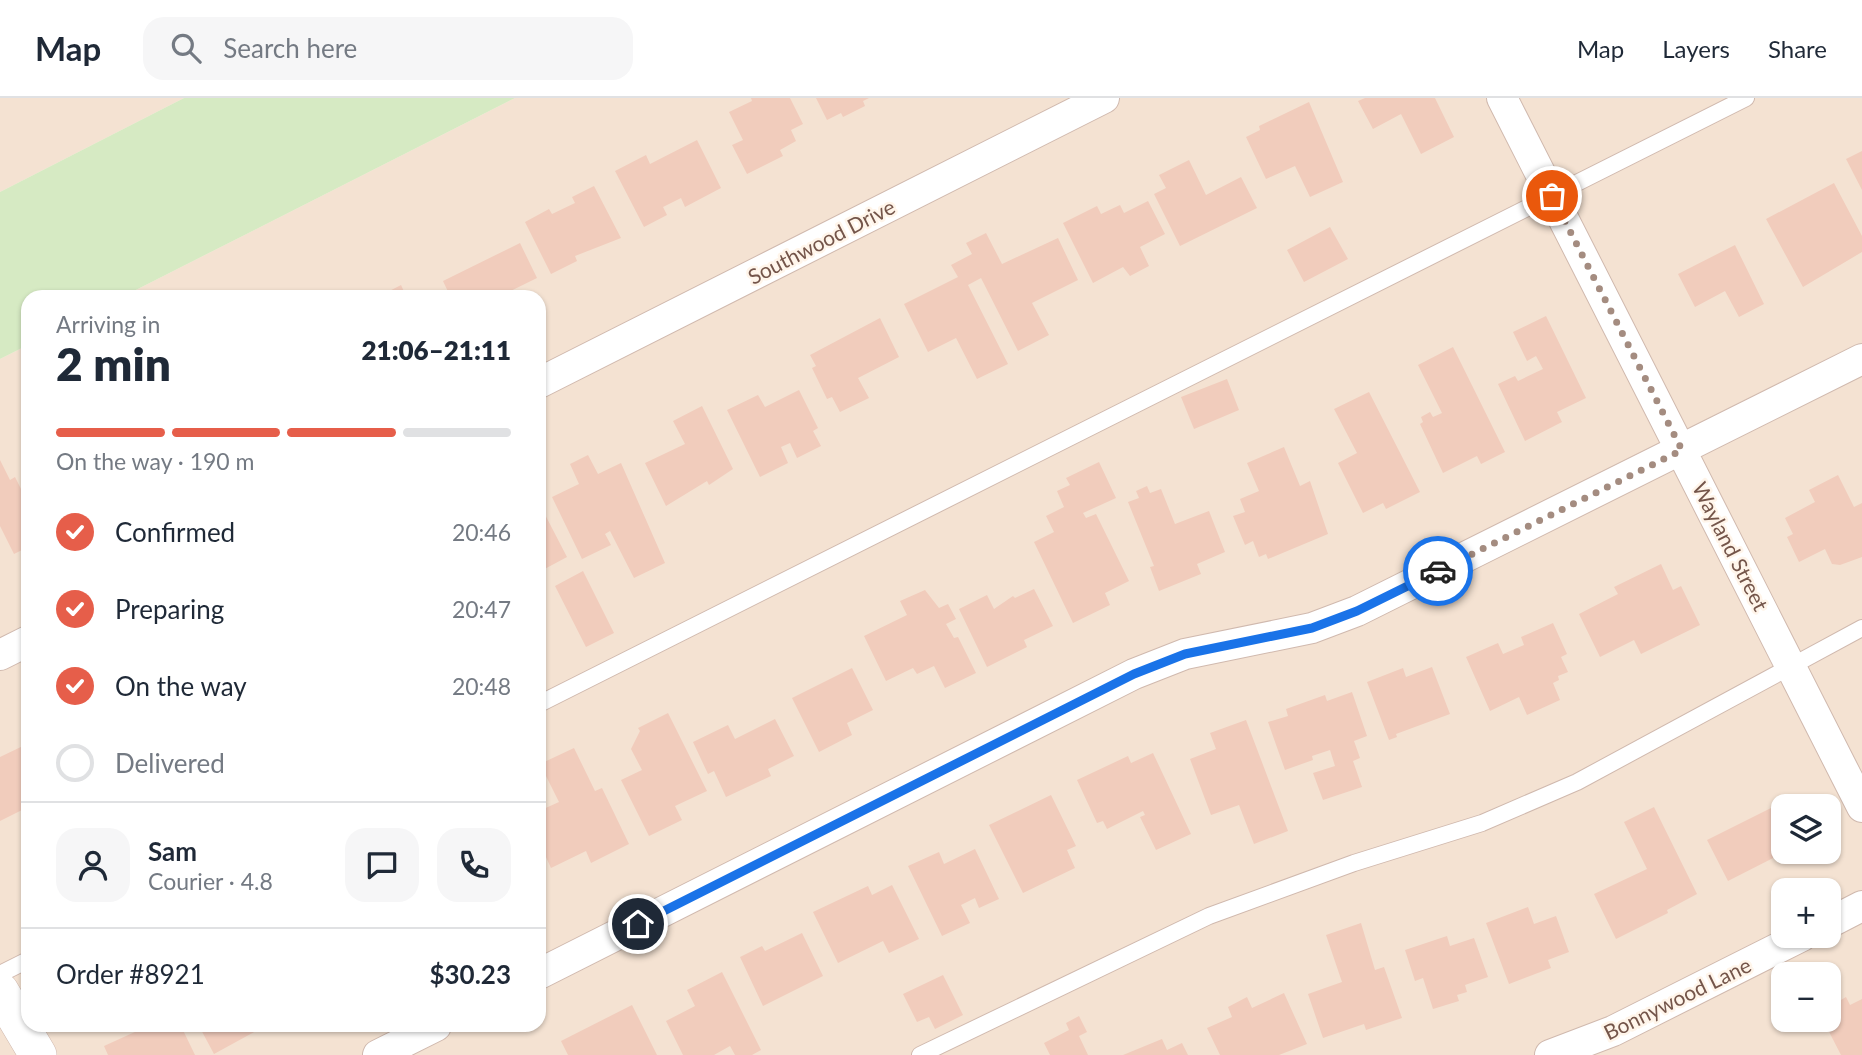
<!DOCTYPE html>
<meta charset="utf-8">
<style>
:root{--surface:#fff;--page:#f6f6f7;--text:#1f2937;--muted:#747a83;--line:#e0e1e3;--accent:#e65e4a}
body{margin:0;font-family:Lato,sans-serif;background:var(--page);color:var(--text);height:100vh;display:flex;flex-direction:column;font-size:26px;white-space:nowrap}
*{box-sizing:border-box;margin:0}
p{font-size:23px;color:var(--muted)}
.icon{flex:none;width:38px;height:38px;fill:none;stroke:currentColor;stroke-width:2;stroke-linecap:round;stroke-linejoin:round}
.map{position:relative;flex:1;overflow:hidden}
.sheet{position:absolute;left:21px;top:192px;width:525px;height:742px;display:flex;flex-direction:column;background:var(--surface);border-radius:21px;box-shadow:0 2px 5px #0004}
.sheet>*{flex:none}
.tools{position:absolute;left:1771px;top:696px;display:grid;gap:14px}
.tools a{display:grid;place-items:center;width:70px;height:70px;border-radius:14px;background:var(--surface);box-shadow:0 2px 5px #0004;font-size:35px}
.pin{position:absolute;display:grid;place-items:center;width:60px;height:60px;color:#fff;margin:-30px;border:4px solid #fff;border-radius:50%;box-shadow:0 2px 7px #0007}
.courier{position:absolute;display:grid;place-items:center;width:70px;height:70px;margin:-35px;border:5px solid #1a73e8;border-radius:50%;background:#fff;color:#222;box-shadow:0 2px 9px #0007}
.head em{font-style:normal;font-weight:800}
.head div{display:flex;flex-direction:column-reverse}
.head{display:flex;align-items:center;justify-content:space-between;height:119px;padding:0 35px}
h1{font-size:46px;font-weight:800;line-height:52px}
.bar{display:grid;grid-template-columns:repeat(4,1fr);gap:10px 7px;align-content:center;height:84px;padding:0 35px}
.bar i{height:9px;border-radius:5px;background:var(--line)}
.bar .on{background:var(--accent)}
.bar p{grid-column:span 4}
.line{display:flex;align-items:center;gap:18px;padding:0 35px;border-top:2px solid var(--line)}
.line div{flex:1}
.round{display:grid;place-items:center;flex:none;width:74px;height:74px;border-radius:21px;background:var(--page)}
ol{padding:0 35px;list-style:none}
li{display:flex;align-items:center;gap:21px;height:77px}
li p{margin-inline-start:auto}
li .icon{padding:7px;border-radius:50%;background:var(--accent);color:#fff;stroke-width:4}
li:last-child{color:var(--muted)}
li i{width:38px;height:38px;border:4px solid var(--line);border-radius:50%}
header{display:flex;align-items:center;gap:42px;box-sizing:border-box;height:98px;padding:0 35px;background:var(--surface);border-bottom:2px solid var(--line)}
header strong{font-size:33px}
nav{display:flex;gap:38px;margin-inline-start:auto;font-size:24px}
.search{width:490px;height:63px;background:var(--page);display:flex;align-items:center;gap:18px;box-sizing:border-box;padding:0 24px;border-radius:21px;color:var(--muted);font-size:26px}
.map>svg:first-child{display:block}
.residential{fill:#f4e2d2;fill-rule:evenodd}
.green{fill:#d6eac3}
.building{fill:#f1ccbc}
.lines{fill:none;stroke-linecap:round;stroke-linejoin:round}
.service-casing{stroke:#d0b9ae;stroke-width:18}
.minor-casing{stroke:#d0b9ae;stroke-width:32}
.tertiary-casing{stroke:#d0b9ae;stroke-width:38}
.service{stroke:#fff;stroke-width:16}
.minor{stroke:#fff;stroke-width:30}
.tertiary{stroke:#fff;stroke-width:37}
.done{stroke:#a48c80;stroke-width:7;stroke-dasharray:0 12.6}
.route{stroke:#1a73e8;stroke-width:9}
.labels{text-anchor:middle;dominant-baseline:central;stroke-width:5;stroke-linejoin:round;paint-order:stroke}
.street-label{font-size:21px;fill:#74554a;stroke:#fff5ea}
</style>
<header>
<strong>Map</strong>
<div class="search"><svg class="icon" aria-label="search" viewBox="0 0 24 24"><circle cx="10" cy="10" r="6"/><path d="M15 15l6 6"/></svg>Search here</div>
<nav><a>Map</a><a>Layers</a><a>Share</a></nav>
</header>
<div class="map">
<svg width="1862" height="957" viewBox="0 0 1862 957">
<rect width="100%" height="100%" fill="#fcf1e4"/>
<path class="residential" d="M0 0H184L0 94Z
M515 0H1862V957H0V261L28 247V928H539V200L122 199ZM1783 709H1829V754H1783ZM1783 793H1829V838H1783ZM1783 877H1829V922H1783Z"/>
<path class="green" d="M184 0H515L122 199 28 200V247L0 261V94Z"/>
<path class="building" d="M751 0H790L803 26 791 32 796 43 780 52 783 58 747 76 732 47 743 42 729 14 752 3Z
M816 0H869L863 3 865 8 843 19 841 15 827 22Z
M1365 0H1435L1454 39 1421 56 1401 16 1373 31 1358 3Z
M1309 4 1343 84 1310 99 1295 68 1266 81 1246 39 1260 32 1259 28Z
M697 42 721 90 685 109 681 100 663 109 667 117 644 129 615 73 646 57 650 66Z
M1862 53V92L1846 61Z
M1189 62 1206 97 1241 79 1257 110 1180 148 1154 96 1166 90 1159 77Z
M1834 85 1862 138V154L1803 189 1766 121Z
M594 88 621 140 575 158 577 163 551 176 525 124 549 111 552 116 575 105 572 99Z
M1148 103 1165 136 1140 149 1149 168 1130 178 1123 169 1093 185 1063 125 1097 108 1101 116 1120 107 1124 115Z
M1330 129 1348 161 1304 184 1287 152Z
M986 135 1002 166 1058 140 1078 182 1032 205 1049 237 1018 253 981 180 968 187 1008 266 977 281 956 240 928 254 904 206 958 179 951 167 972 156 966 145Z
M520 145 537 180 496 200H451L443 183Z
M1735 147 1764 206 1739 219 1725 193 1695 209 1678 176Z
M401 187 407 200H376Z
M1546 218 1586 300 1557 314 1562 324 1525 343 1498 286 1515 278 1518 283 1543 271 1536 258 1527 263 1513 234Z
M880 220 899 259 858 280 869 300 840 314 832 299 827 301 812 270 816 268 810 257Z
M1453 249 1505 354 1481 366 1477 358 1443 375 1420 326 1423 324 1421 319 1430 314 1433 319 1442 315 1418 267Z
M1227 281 1239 312 1194 331 1181 299Z
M799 292 818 330 813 333 821 348 797 360 790 345 781 349 788 365 760 379 727 312 758 297 765 309Z
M1369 294 1420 394 1386 411 1383 405 1363 415 1338 365 1357 355 1334 311Z
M702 308 733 371 709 387 707 383 666 408 645 365 685 346 673 323Z
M1284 349 1300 388 1310 383 1328 436 1268 461 1266 456 1259 459 1253 443 1245 447 1233 418 1245 414 1240 401 1259 393 1247 365Z
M588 357 598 376 621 365 665 465 634 480 610 433 605 436 611 447 582 461 552 399 579 386 570 366Z
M0 362 10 382 15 379 28 405V449L14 456 0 428Z
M1099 364 1116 400 1083 415 1086 420 1096 416 1129 483 1105 495 1110 507 1073 525 1034 444 1054 434 1046 418 1064 409 1057 393 1070 387 1066 380Z
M1838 377 1854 409 1862 405V459L1840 467 1832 466 1825 451 1799 464 1787 439 1793 436 1785 420 1815 404 1809 392Z
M1147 388 1150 395 1161 391 1175 426 1209 413 1225 454 1197 466 1201 476 1159 493 1150 469 1154 468 1128 404 1139 400 1136 393Z
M539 405 567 459 539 474Z
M1661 466 1673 492 1681 488 1700 527 1641 556 1634 542 1600 559 1579 516 1618 496 1614 489Z
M583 473 614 535 586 549 555 488Z
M1034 491 1053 528 1024 542 1027 549 987 569 959 511 987 497 994 511 1013 498 1015 500Z
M925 492 939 510 948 506 956 521 946 526 954 540 958 539 976 575 945 590 934 568 917 576 913 570 886 583 864 538 907 517 900 503Z
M1553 525 1567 556 1561 559 1568 574 1558 578 1559 582 1553 585 1560 602 1527 617 1519 599 1490 613 1466 559 1498 545 1503 556 1524 547 1521 539Z
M1432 569 1450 616 1396 636 1397 639 1389 642 1367 584 1403 570 1406 579Z
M852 570 873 612 847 625 852 637 819 654 792 600Z
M1352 594 1367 638 1354 643 1360 660 1353 663 1362 689 1323 702 1313 675 1335 668 1330 652 1312 658 1313 662 1285 672 1268 624 1288 618 1286 611 1325 597 1327 603Z
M668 615 707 693 675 708 682 722 649 738 621 682 642 672 631 651 640 633 638 630Z
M775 621 794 658 768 671 771 678 726 699 714 673 708 676 693 644 728 627 735 641Z
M1246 622 1288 733 1254 746 1239 707 1211 717 1190 661 1216 651 1210 635Z
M25 647 28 652V709L0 723V659Z
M574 650 595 693 602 690 629 746 591 765 586 753 551 770 539 744V713L559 704 540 666Z
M1153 655 1191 736 1156 752 1140 719 1145 717 1143 713 1107 731 1103 723 1097 725 1077 682 1128 658 1131 665Z
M1051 697 1076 748 1067 752 1075 770 1023 795 989 727Z
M1785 703 1788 709H1783V755L1728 783 1707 742Z
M1654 709 1697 796 1667 812 1668 815 1616 841 1594 796 1647 771 1624 724Z
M975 751 999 801 979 810 975 800 961 807 970 825 942 838 908 768 939 754 944 766Z
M892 787 919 841 889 855 883 843 838 865 813 814 868 788 872 797Z
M1528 809 1534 826 1556 818 1569 854 1548 862 1551 870 1509 886 1486 825Z
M1361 825 1375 872 1384 869 1402 920 1366 932 1364 926 1323 940 1308 896 1342 884 1326 837Z
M802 835 823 878 763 908 740 859 762 848 765 853Z
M1447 838 1450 848 1474 840 1488 879 1465 887 1467 894 1457 897 1459 903 1433 911 1423 880 1415 883 1405 852Z
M722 874 761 952 752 957H735L730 948 714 957H683L666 923 695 908 687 892Z
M943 877 963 917 935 931 929 919 917 924 903 896Z
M1284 895 1307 946 1279 957H1220L1207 930 1232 919 1228 909 1247 899 1252 910Z
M1846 899 1850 907 1862 901V957H1841L1823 922H1829V909Z
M632 907 657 957H568L561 943Z
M1079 918 1087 934 1079 938 1088 957H1050L1044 945 1069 932 1066 925Z
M134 928H181L195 957H108L104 948 137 933Z
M199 928H256L258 932 214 956Z
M1162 941 1167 952 1182 945 1188 957H1123Z"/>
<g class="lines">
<defs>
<path id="service" d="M539 606 1746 0
M0 876 28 862
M920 957 1209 818 1354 765 1482 725 1577 684 1862 530"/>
<path id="minor" d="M1502 0 1862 709
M539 285 1104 0
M0 557 28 543
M1829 825 1862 808
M539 876 1134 576 1185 556 1312 530 1357 513 1862 261
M378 957 436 928
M1550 957 1613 933 1802 838"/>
<path id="tertiary" d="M0 893 38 957"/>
</defs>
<use href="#service" class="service-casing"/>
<use href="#minor" class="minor-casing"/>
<use href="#tertiary" class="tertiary-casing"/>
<use href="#service" class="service"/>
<use href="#minor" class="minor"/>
<use href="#tertiary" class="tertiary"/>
</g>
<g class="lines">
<path class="done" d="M1438 473 1682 352 1552 98"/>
<path class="route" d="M638 826 1134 576 1185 556 1312 530 1357 513 1438 473"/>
</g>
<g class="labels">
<g class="street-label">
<text transform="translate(821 143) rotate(-27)">Southwood Drive</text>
<text transform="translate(1731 448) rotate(63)">Wayland Street</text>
<text transform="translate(1677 900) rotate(-26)">Bonnywood Lane</text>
</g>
</g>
</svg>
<div class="tools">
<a><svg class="icon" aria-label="layers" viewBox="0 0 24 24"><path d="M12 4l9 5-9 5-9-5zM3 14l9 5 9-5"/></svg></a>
<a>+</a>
<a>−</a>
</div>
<div class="pin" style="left:1552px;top:98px;background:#ea580c"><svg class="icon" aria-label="bag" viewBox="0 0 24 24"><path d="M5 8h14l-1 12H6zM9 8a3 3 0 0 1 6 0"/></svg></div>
<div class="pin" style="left:638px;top:826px;background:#1f2937"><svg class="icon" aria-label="home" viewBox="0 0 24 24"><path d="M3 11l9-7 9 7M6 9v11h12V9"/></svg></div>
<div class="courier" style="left:1438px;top:473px"><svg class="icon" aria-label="car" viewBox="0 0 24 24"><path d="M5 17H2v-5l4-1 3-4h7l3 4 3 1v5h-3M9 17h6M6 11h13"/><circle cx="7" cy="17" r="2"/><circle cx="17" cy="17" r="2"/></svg></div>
<section class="sheet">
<div class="head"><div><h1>2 min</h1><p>Arriving in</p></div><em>21:06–21:11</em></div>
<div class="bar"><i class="on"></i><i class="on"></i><i class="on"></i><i></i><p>On the way · 190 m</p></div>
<ol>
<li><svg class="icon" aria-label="check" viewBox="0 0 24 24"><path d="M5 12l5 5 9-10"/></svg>Confirmed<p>20:46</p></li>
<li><svg class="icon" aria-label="check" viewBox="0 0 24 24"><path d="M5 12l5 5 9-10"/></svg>Preparing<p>20:47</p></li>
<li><svg class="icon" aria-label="check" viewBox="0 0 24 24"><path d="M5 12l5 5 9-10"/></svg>On the way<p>20:48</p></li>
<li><i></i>Delivered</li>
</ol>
<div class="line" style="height:126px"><a class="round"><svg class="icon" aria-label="person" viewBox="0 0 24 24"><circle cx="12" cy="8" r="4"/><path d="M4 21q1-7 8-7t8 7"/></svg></a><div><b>Sam</b><p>Courier · 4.8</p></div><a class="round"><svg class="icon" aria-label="chat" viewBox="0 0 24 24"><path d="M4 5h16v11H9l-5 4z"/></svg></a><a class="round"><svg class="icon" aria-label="phone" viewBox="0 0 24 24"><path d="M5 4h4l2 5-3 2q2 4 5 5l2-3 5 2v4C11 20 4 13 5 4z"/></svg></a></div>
<div class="line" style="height:91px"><div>Order #8921</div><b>$30.23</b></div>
</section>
</div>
